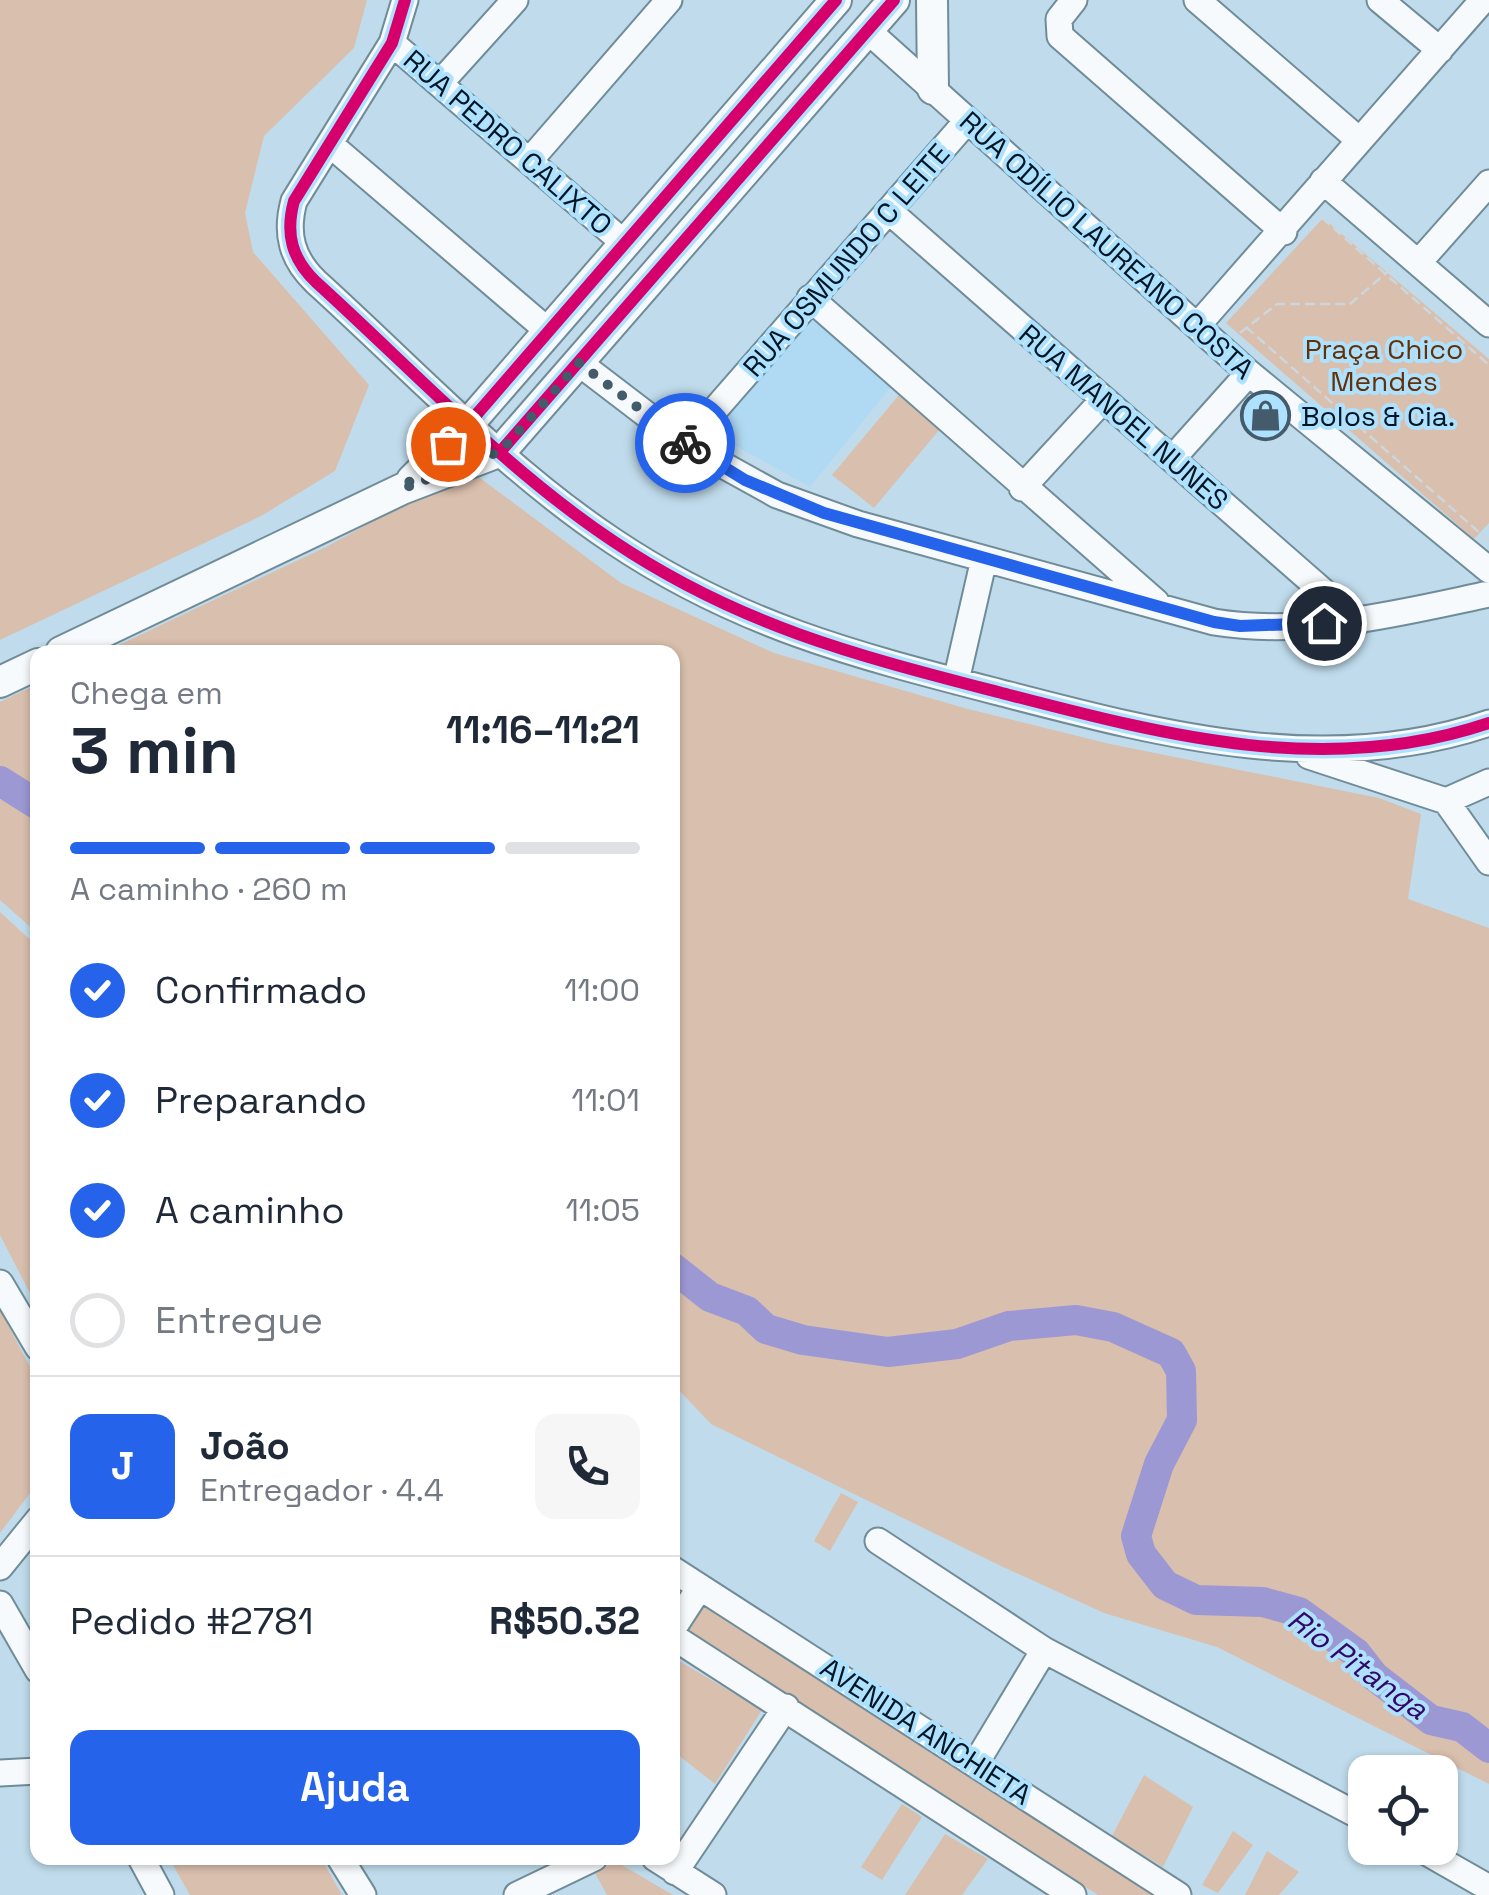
<!DOCTYPE html>
<html lang="pt">
<meta charset="utf-8">
<style>
:root{--surface:#fff;--page:#f6f6f7;--text:#1f2937;--muted:#747a83;--line:#e0e1e3;--accent:#2563eb}
body{margin:0;font-family:"Space Grotesk",sans-serif;background:var(--page);color:var(--text);height:100vh;display:flex;flex-direction:column;font-size:38px;white-space:nowrap}
*{box-sizing:border-box;margin:0}
p{font-size:32px;color:var(--muted)}
.icon{flex:none;width:55px;height:55px;fill:none;stroke:currentColor;stroke-width:2;stroke-linecap:round;stroke-linejoin:round}
.map{position:relative;flex:1;overflow:hidden}
.details{position:absolute;left:30px;top:645px;width:650px;height:1220px;display:flex;flex-direction:column;background:var(--surface);border-radius:20px;box-shadow:0 2px 8px #0004}
.details>*{flex:none}
.buttons{position:absolute;left:1348px;top:1755px;display:grid;gap:20px}
.buttons a{display:grid;place-items:center;width:110px;height:110px;border-radius:20px;background:var(--surface);box-shadow:0 2px 8px #0004;font-size:50px}
.pin{position:absolute;display:grid;place-items:center;width:85px;height:85px;color:#fff;margin:-42px;border:5px solid #fff;border-radius:50%;box-shadow:0 2px 10px #0007}
.courier{position:absolute;display:grid;place-items:center;width:100px;height:100px;margin:-50px;border:8px solid #2563eb;border-radius:50%;background:#fff;color:#222;box-shadow:0 2px 12px #0007}
.head em{font-style:normal;font-weight:800}
.head div{display:flex;flex-direction:column-reverse}
.head{display:flex;align-items:center;justify-content:space-between;height:170px;padding:0 40px}
h1{font-size:65px;font-weight:800;line-height:75px}
.bar{display:grid;grid-template-columns:repeat(4,1fr);gap:15px 10px;align-content:center;height:120px;padding:0 40px}
.bar i{height:12px;border-radius:8px;background:var(--line)}
.bar .selected{background:var(--accent)}
.bar p{grid-column:span 4}
.line{display:flex;align-items:center;gap:25px;padding:0 40px;border-top:2px solid var(--line)}
.line div{flex:1}
.round{display:grid;place-items:center;flex:none;width:105px;height:105px;border-radius:20px;background:var(--page)}
ol{padding:0 40px;list-style:none}
li{display:flex;align-items:center;gap:30px;height:110px}
li p{margin-inline-start:auto}
li .icon{padding:10px;border-radius:50%;background:var(--accent);color:#fff;stroke-width:4}
li:last-child{color:var(--muted)}
li i{width:55px;height:55px;border:5px solid var(--line);border-radius:50%}
.button{display:flex;gap:20px;margin-top:auto;padding:20px 40px}
.button a{flex:1;height:115px;border-radius:20px;background:var(--accent);color:#fff;font-size:40px;font-weight:800;line-height:115px;text-align:center}
.map>svg:first-child{display:block}
.built{fill:#b0daf3}
.green{fill:#d9bfad}
.lines{fill:none;stroke-linecap:round;stroke-linejoin:round}
.river{stroke:#9c98d4;stroke-width:30}
.minor-casing{stroke:#708c99;stroke-width:29}
.major-casing{stroke:#708c99;stroke-width:34}
.path{stroke:#cdd6dc;stroke-width:2.5;stroke-dasharray:10 5;stroke-linecap:butt}
.minor{stroke:#f6fafc;stroke-width:25}
.major{stroke:#f6fafc;stroke-width:30}
.cycleway-casing{stroke:#aee1fe;stroke-width:19}
.cycleway{stroke:#d6006c;stroke-width:12}
.done{stroke:#435b6a;stroke-width:10;stroke-dasharray:0 18}
.route{stroke:#2563eb;stroke-width:12}
.labels{text-anchor:middle;dominant-baseline:central;stroke-width:8;stroke-linejoin:round;paint-order:stroke}
.street-label{font-size:28px;fill:#001624;stroke:#aee1fe}
.park-label{font-size:28px;fill:#643107;stroke:#aee1fe}
.poi-label{font-size:28px;fill:#001624;stroke:#aee1fe;text-anchor:start}
.water-label{font-size:30px;font-style:italic;fill:#32076a;stroke:#aee1fe}
</style>
<div class="map">
<svg width="1489" height="1895" viewBox="0 0 1489 1895">
<rect width="100%" height="100%" fill="#c0dcec"/>
<path class="built" d="M810 307 894 383 810 487 711 432Z"/>
<path class="green" d="M0 0H367L354 48 264 136 245 213 253 252 369 385 335 471 261 516 0 640Z
M1323 218 1489 359V523L1474 539 1226 323Z
M899 395 940 429 874 508 832 475Z
M480 478 621 583 774 653 968 709 1110 744 1379 798 1421 814 1408 899 1489 928V1784L1217 1647 1104 1613 1001 1566 711 1424 673 1384 672 652H104L326 547 450 479Z
M37 684V933L0 900V702Z
M0 912 37 946V1307L0 1235Z
M0 1310 38 1382 37 1484 0 1533Z
M841 1493 858 1502 830 1551 814 1541Z
M702 1600 1154 1895H1098L684 1629Z
M674 1658 762 1710 715 1784 673 1751Z
M1144 1775 1193 1807 1163 1867 1112 1836Z
M902 1804 922 1817 882 1880 861 1867Z
M1233 1831 1253 1845 1218 1893 1202 1885Z
M945 1834 988 1859 962 1895H905Z
M1267 1851 1299 1872 1279 1895H1245Z
M169 1858H321L342 1895H190Z
M615 1861 673 1895H607L595 1873Z"/>
<g class="lines">
<path class="river" d="M0 781 38 805
M672 1267 710 1297 747 1311 766 1329 803 1340 888 1352 957 1344 1009 1326 1076 1320 1113 1327 1171 1353 1181 1371 1182 1420 1159 1464 1136 1536 1141 1554 1165 1585 1196 1600 1263 1602 1299 1612 1356 1653 1374 1676 1431 1720 1462 1727 1489 1748"/>
<defs>
<path id="minor" d="M405 0 392 43 294 201C285 234 292 259 316 282 412 369 505 469 613 541 738 625 855 655 998 692 1160 734 1325 779 1489 723
M1074 0 1059 19 1060 36 1284 232
M1197 0 1359 140
M1380 0 1440 50
M867 30 1249 373 1489 570
M392 43 623 242
M441 82 515 0
M332 146 547 330
M531 159 669 0
M1323 181 1489 324
M890 212 1358 622
M1419 262 1489 183
M810 298 1156 602
M1197 326 1483 0
M579 363 685 444 777 495 858 524 1214 622C1306 637 1399 613 1489 594
M685 444 967 121
M1172 459 1249 373
M1022 488 1103 400
M956 681 984 559
M1309 756 1446 801 1489 862
M1446 801 1489 782
M0 1283 38 1347
M878 1541 1044 1650
M0 1567 38 1520
M672 1569 1178 1895
M0 1604 38 1670
M672 1630 700 1587
M672 1636 1073 1895
M976 1763 1044 1650 1365 1819
M0 1773 38 1771
M1419 1848 1489 1888
M141 1858 161 1895
M340 1858 363 1895
M655 1858 713 1895
M675 1872 786 1707
M517 1895 594 1858"/>
<path id="major" d="M932 0 933 89
M412 480 470 422 836 0
M61 652 402 489 501 451 894 0
M0 682 38 664"/>
</defs>
<use href="#minor" class="minor-casing"/>
<use href="#major" class="major-casing"/>
<path class="path" d="M1322 218 1489 365
M1246 327 1489 541
M1240 333 1277 304H1350L1392 268"/>
<use href="#minor" class="minor"/>
<use href="#major" class="major"/>
<defs>
<path id="cycleway" d="M405 0 392 43 294 201C285 234 292 259 316 282 412 369 505 469 613 541 738 625 855 655 998 692 1160 734 1325 779 1489 723
M470 422 836 0
M501 451 894 0"/>
</defs>
<use href="#cycleway" class="cycleway-casing"/>
<use href="#cycleway" class="cycleway"/>
</g>
<g class="lines">
<path class="done" d="M448 444 402 489 501 451 579 363 685 443"/>
<path class="route" d="M685 443 745 480 824 513 1214 622 1240 626 1324 623"/>
</g>
<defs>
<symbol id="shop-ring" viewBox="-11 -11 22 22"><circle r="9.5" fill="#aee1fe" stroke="#435b6a" stroke-width="1.5"/><path d="M-5-2.5h2.3a2.7 3.5 0 0 1 5.4 0H5L5.5 6h-11ZM-1.5-2.5h3a1.5 2.3 0 0 0-3 0Z" fill="#435b6a"/></symbol>
</defs>
<g fill-rule="evenodd">
<use href="#shop-ring" x="1238" y="388" width="55" height="55"/>
</g>
<g class="labels">
<g class="street-label">
<text transform="translate(508 142) rotate(41)">RUA PEDRO CALIXTO</text>
<text transform="translate(1107 245) rotate(42)">RUA ODÍLIO LAUREANO COSTA</text>
<text transform="translate(846 260) rotate(-49)">RUA OSMUNDO C LEITE</text>
<text transform="translate(1124 417) rotate(41)">RUA MANOEL NUNES</text>
<text transform="translate(926 1731) rotate(33)">AVENIDA ANCHIETA</text>
</g>
<g class="park-label">
<text x="1384" y="349">Praça Chico<tspan x="1384" dy="32">Mendes</tspan></text>
</g>
<g class="poi-label">
<text x="1301" y="416">Bolos &amp; Cia.</text>
</g>
<g class="water-label">
<text transform="translate(1358 1664) rotate(36)">Rio Pitanga</text>
</g>
</g>
</svg>
<div class="buttons">
<a><svg class="icon" aria-label="locate" viewBox="0 0 24 24"><circle cx="12" cy="12" r="6"/><path d="M12 2v4M12 18v4M2 12h4M18 12h4"/></svg></a>
</div>
<div class="pin" style="left:448px;top:444px;background:#ea580c"><svg class="icon" aria-label="bag" viewBox="0 0 24 24"><path d="M5 8h14l-1 12H6zM9 8a3 3 0 0 1 6 0"/></svg></div>
<div class="pin" style="left:1324px;top:623px;background:#1f2937"><svg class="icon" aria-label="home" viewBox="0 0 24 24"><path d="M3 11l9-7 9 7M6 9v11h12V9"/></svg></div>
<div class="courier" style="left:685px;top:443px"><svg class="icon" aria-label="bike" viewBox="0 0 24 24"><circle cx="6" cy="16" r="4"/><circle cx="18" cy="16" r="4"/><path d="M6 16l4-8h5l3 8M10 8l3 8H6M13 5h3"/></svg></div>
<section class="details">
<div class="head"><div><h1>3 min</h1><p>Chega em</p></div><em>11:16–11:21</em></div>
<div class="bar"><i class="selected"></i><i class="selected"></i><i class="selected"></i><i></i><p>A caminho · 260 m</p></div>
<ol>
<li><svg class="icon" aria-label="check" viewBox="0 0 24 24"><path d="M5 12l5 5 9-10"/></svg>Confirmado<p>11:00</p></li>
<li><svg class="icon" aria-label="check" viewBox="0 0 24 24"><path d="M5 12l5 5 9-10"/></svg>Preparando<p>11:01</p></li>
<li><svg class="icon" aria-label="check" viewBox="0 0 24 24"><path d="M5 12l5 5 9-10"/></svg>A caminho<p>11:05</p></li>
<li><i></i>Entregue</li>
</ol>
<div class="line" style="height:180px"><b class="round" style="background:var(--accent);color:#fff">J</b><div><b>João</b><p>Entregador · 4.4</p></div><a class="round"><svg class="icon" aria-label="phone" viewBox="0 0 24 24"><path d="M5 4h4l2 5-3 2q2 4 5 5l2-3 5 2v4C11 20 4 13 5 4z"/></svg></a></div>
<div class="line" style="height:130px"><div>Pedido #2781</div><b>R$50.32</b></div>
<div class="button"><a>Ajuda</a></div>
</section>
</div>
